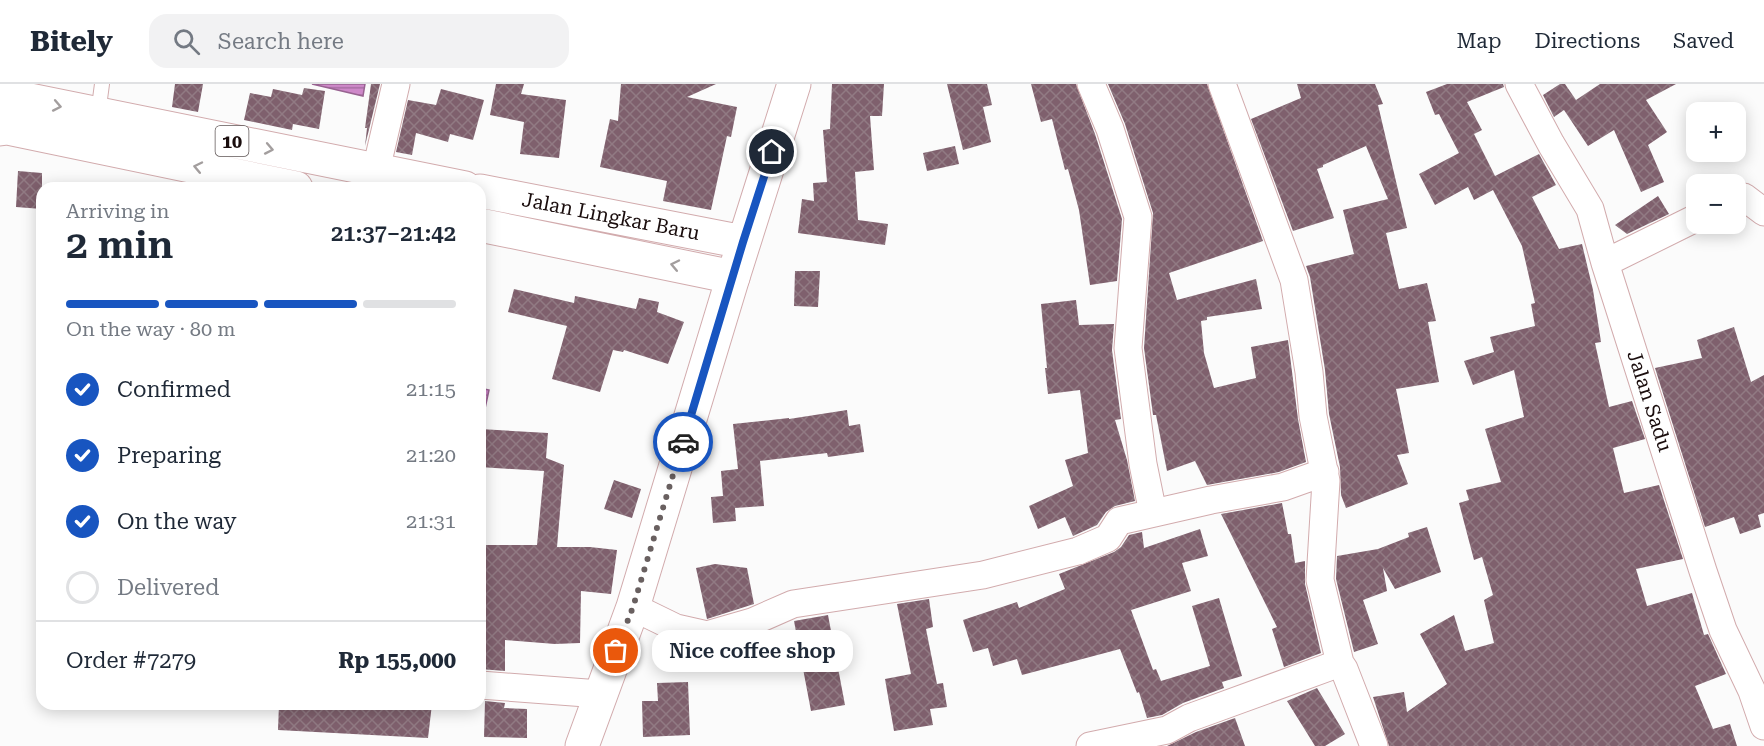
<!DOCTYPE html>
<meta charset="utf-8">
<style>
:root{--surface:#fff;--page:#f2f2f3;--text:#1f2937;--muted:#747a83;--line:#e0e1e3;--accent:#1855c0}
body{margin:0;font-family:"Roboto Serif",serif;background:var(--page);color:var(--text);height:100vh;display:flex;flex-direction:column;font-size:22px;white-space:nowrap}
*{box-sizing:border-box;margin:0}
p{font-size:20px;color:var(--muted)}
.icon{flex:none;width:33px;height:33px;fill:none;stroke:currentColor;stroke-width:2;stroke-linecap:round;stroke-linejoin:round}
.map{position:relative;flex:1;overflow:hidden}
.side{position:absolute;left:36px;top:98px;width:450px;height:528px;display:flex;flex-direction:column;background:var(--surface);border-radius:18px;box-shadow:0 3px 15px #0003}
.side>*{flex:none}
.fabs{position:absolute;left:1686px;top:18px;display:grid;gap:12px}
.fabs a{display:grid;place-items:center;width:60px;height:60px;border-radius:12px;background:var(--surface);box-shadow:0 3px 15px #0003;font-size:30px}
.pin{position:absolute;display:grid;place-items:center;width:51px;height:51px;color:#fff;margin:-26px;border:3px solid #fff;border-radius:50%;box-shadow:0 2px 6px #0007}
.courier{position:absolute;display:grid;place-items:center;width:60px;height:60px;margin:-30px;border:4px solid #1855c0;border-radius:50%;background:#fff;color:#222;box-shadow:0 2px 8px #0007}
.bubble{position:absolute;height:42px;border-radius:18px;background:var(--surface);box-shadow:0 3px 15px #0003;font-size:20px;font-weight:600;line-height:42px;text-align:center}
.summary em{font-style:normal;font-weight:600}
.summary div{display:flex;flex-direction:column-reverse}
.summary{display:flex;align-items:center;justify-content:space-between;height:102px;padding:0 30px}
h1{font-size:39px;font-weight:600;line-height:45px}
.bar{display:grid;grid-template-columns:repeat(4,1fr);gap:9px 6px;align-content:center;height:72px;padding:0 30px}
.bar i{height:8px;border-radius:4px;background:var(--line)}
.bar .selected{background:var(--accent)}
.bar p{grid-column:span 4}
.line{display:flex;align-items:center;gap:15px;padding:0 30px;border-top:2px solid var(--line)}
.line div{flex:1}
ol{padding:0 30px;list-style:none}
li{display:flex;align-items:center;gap:18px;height:66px}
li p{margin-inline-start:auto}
li .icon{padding:6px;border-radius:50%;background:var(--accent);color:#fff;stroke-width:4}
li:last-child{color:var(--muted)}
li i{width:33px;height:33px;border:3px solid var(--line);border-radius:50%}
header{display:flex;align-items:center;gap:36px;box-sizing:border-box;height:84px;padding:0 30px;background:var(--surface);border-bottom:2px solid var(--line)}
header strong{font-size:28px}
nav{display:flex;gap:33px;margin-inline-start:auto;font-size:21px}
.search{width:420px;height:54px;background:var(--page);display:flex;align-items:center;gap:15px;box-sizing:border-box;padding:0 21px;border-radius:18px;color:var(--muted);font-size:22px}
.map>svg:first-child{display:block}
.water{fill:url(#water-rules);stroke:#986391;stroke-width:1.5}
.building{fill:url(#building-cross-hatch)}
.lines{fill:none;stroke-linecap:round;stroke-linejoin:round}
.lane-casing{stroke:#d2abad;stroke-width:16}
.street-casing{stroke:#d2abad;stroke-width:29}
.secondary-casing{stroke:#d2abad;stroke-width:35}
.highway-casing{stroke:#d2abad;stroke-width:35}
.lane{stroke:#fff;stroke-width:14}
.street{stroke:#fff;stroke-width:27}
.secondary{stroke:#fff;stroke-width:33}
.highway{stroke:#fff;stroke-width:33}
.oneway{stroke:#a39e9e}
.done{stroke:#696060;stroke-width:6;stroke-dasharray:0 10.8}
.route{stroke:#1855c0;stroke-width:8}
.labels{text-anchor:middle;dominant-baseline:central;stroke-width:6;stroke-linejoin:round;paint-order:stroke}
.shield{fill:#fff;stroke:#5f5656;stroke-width:1.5}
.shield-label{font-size:18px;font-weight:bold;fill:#1a0d0d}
.street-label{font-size:20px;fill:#1a0d0d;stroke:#fff}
</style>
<header>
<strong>Bitely</strong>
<div class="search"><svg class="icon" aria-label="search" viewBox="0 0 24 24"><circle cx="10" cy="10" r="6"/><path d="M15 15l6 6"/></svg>Search here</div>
<nav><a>Map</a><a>Directions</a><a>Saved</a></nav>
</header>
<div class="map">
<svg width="1764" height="662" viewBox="0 0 1764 662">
<defs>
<pattern id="water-rules" width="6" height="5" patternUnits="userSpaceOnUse" patternTransform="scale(1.5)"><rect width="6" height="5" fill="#ce88c9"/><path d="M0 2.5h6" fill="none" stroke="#a66ea2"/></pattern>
<pattern id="building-cross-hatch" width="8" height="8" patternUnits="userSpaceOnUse" patternTransform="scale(1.5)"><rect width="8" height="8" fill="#7f606d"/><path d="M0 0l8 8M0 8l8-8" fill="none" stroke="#917a83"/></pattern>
</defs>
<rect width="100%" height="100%" fill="#fbfbfb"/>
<path class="water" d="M312 0H365L363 12Z
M480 304 489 306 484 329 480 328Z"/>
<path class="building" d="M175 0H203L198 28 172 23Z
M371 0H380L365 62 367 44H365Z
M496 0H524L521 10 566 16 559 74 520 70 524 38 490 31Z
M621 0H716L687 13 737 23 731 53 727 52 711 126 663 117 667 97 600 83 610 35 618 37Z
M832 0H884L882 32H870L874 86 855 88 858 136 888 140 885 161 798 149 802 115 814 117 813 99 827 98 823 46 830 45Z
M947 0H987L992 21 983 23 991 58 963 66Z
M1031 0H1076L1095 50 1122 135 1117 197 1090 201 1079 126 1068 85 1065 86 1052 35 1041 38Z
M1108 0H1207L1263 157 1169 189 1177 216 1256 195 1262 225 1207 233V236L1201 237 1204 269 1214 304 1256 294 1251 263 1288 256 1298 335 1306 378 1279 388 1207 401 1195 377 1167 387 1156 331H1153L1144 264 1153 129 1125 40Z
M1297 0H1375L1383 20 1378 21 1407 144 1386 149 1399 205 1427 199 1436 237 1428 238 1439 298 1396 305 1409 369 1397 371 1408 400 1346 424 1341 411 1340 383 1329 330 1325 286 1310 193 1306 182 1354 170 1343 126 1388 115 1366 62 1323 81V83L1317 85 1334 134 1293 147 1251 35 1301 14Z
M1447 0H1503L1504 3 1467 18 1482 46 1474 50 1495 92 1539 70 1556 101 1532 113 1559 165 1582 160 1593 206 1601 258 1595 259 1609 323 1632 317 1645 355 1613 364 1624 409 1659 401 1683 475 1636 485 1647 522 1692 509 1704 551 1708 550 1726 590 1695 602 1713 645 1730 640 1737 662H1389L1373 613 1404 608 1407 628 1447 600 1420 550 1454 531 1465 567 1494 559 1484 516 1493 511 1482 473 1474 476 1459 419 1469 416 1466 406 1501 398 1485 345 1524 333 1514 286 1473 301 1464 277 1494 268 1490 253 1535 242 1531 220 1535 219 1522 162 1493 106 1474 116 1468 103 1435 121 1419 90 1459 69 1439 30 1435 31 1426 8Z
M1560 0H1565L1576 16 1600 0H1676L1646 16 1667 48 1648 61 1664 98 1641 108 1614 46 1588 62 1564 26 1554 33 1543 11Z
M304 4 325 7 319 45 293 40 292 46 244 36 250 9 271 13 273 5 302 11Z
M441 5 484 16 473 56 450 50 448 58 416 49 412 71 396 68 408 16 436 21Z
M955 62 959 80 927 87 923 69Z
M18 87 42 89V125L16 123Z
M1658 112 1669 130 1627 150 1615 141Z
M795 187H820L818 223 794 222Z
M514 205 574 219 575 212 636 225 639 214 659 218 657 228 684 238 668 280 624 266 623 268 613 266 600 308 552 295 567 242 508 228Z
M1076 216 1079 241 1114 240 1112 266 1121 335 1115 336 1127 376 1135 417 1115 422 1106 428 1097 441 1073 452 1065 433 1038 445 1029 422 1073 402 1065 376 1088 369 1080 306 1048 310 1045 284H1047L1041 220Z
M1734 243 1751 298 1764 291V429L1758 431 1761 443 1740 450 1734 433 1705 443 1655 284 1702 274 1697 256Z
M847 326 849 342 860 340 864 368 828 373 827 369 760 377 764 422 735 424 736 437 713 439 711 413 723 412 721 387 738 385 733 340 789 334V335Z
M480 345 548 349 546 374 564 381 557 463H590L617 466 611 510 581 507 580 559 555 560 505 556V587L480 585V461H537L544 387 480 383Z
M614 396 641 405 632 434 604 425Z
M1282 419 1288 450H1291L1295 479 1305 477V500L1321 569 1284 583 1272 545 1277 543 1221 430Z
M1427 443 1441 488 1395 505 1383 484 1387 507 1363 516 1378 560 1354 568 1336 495 1337 472 1378 465 1409 453 1408 449Z
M1200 445 1208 472 1182 479 1191 507 1131 526 1153 586 1156 585 1161 597 1210 582 1192 522 1219 514 1242 592 1222 598 1224 604 1183 619 1162 631 1147 634 1139 608 1137 609 1120 565 1022 591 1017 575 993 582 988 564 973 568 963 536 1017 518 1019 524 1065 505 1059 490 1114 468 1121 463 1129 451 1142 448 1144 464Z
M715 480 747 484 754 520 707 535 696 484Z
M929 515 933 543 926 545 937 600 943 599 947 623 930 625 933 641 894 647 885 595 911 590 897 520Z
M828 531 845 621 811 627 794 537Z
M688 598 690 651 643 653 642 617H658L657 599Z
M1317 604 1345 650 1325 662H1315L1287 617Z
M485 617 505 619 504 624 527 625V654L484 653Z
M279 620H307L306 622 366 626 367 620H432L428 654 278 646Z
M1235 634 1245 662H1167L1196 648Z"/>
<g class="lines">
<defs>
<path id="lane" d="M98 30 102 0"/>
<path id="street" d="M1091 0 1110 45 1138 133 1128 264 1143 380 1153 429
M1222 0 1294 196 1309 288 1313 332 1326 397 1320 496 1340 579 1344 585 1374 662
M1519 0 1551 60 1590 125 1605 179 1703 487 1723 546 1752 607 1764 642
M376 86 396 0
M1736 115 1744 113 1764 128
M1605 179 1696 134
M633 523 676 544 707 551 752 538 793 520 983 491 1078 467 1108 454 1119 437 1211 416 1283 403 1325 388
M480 601 600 610
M1090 662 1167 646 1189 634 1340 579"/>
<path id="secondary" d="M582 662 633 523 733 193"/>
<path id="highway" d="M0 15 15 13 465 104
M0 45 8 44 296 104
M480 107 743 158
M480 141 733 193 794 0"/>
</defs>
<use href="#lane" class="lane-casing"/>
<use href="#street" class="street-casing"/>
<use href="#secondary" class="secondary-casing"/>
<use href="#highway" class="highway-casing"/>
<use href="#lane" class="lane"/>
<use href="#street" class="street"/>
<use href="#secondary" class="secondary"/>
<use href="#highway" class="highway"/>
</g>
<defs><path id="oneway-chevron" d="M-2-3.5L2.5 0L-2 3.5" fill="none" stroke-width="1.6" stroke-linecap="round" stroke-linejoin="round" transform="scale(1.5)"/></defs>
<g class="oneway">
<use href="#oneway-chevron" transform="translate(57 22) rotate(11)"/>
<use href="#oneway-chevron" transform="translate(269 65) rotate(11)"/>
<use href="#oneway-chevron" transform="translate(198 83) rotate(-168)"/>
<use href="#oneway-chevron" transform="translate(675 181) rotate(-168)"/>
</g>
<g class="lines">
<path class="done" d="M616 567 633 523 683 358"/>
<path class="route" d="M683 358 743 158 772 68"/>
</g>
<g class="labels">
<rect class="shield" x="215.5" y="42" width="33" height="30" rx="4.5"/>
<g class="shield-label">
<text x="232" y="57">10</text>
</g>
<g class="street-label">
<text transform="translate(611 132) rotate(11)">Jalan Lingkar Baru</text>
<text transform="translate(1650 317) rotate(72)">Jalan Sadu</text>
</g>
</g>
</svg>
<div class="fabs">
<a>+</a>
<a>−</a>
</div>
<div class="pin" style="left:616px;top:567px;background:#ea580c"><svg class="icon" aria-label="bag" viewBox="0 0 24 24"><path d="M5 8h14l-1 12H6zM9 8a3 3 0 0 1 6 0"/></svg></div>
<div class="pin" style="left:772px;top:68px;background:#1f2937"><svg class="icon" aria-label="home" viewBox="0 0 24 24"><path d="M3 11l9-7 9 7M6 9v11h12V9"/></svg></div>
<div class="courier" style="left:683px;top:358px"><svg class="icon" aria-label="car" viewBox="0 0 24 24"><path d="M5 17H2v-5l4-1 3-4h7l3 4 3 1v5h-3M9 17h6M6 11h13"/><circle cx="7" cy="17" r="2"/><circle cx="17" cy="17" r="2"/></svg></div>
<div class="bubble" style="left:652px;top:546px;width:201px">Nice coffee shop</div>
<section class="side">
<div class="summary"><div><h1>2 min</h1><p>Arriving in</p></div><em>21:37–21:42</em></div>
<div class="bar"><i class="selected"></i><i class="selected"></i><i class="selected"></i><i></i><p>On the way · 80 m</p></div>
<ol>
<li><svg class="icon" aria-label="check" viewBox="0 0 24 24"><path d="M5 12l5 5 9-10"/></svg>Confirmed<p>21:15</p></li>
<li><svg class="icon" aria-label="check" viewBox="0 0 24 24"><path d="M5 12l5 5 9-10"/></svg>Preparing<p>21:20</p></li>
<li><svg class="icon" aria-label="check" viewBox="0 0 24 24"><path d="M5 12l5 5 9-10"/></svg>On the way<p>21:31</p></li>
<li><i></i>Delivered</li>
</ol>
<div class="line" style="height:78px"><div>Order #7279</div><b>Rp 155,000</b></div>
</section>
</div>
